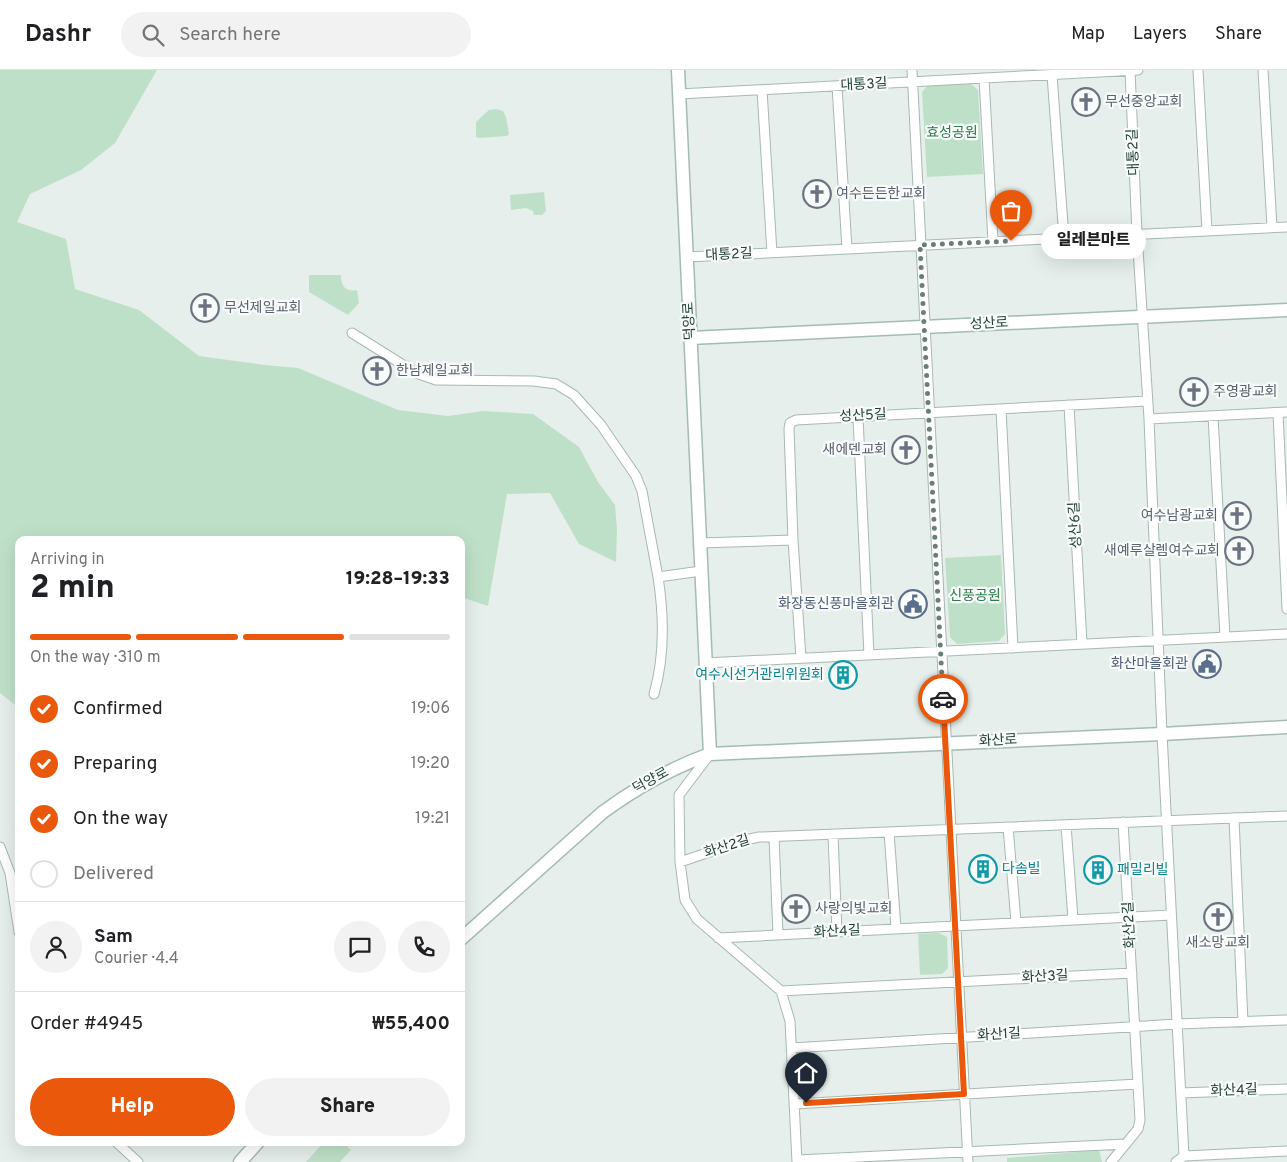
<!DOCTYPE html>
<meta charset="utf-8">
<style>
:root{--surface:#fff;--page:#f2f2f2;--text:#202124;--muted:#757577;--line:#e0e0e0;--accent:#ea580c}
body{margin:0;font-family:Overpass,"Noto Sans KR",sans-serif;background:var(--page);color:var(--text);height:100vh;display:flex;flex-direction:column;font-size:19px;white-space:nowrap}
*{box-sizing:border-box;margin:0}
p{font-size:16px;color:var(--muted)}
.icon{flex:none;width:28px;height:28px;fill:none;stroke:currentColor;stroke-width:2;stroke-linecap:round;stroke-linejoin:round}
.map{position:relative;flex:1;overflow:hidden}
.side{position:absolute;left:15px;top:466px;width:450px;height:610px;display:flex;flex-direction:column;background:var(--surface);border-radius:10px;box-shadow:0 5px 20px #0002}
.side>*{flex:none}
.pin{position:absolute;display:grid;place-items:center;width:42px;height:42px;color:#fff;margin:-51px -21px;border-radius:50% 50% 50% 0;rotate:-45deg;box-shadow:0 0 5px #0007}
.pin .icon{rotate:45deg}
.courier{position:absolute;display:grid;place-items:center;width:50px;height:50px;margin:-25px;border:4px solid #ea580c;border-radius:50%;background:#fff;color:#222;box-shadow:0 1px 6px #0007}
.bubble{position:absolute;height:35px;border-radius:18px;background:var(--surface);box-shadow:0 5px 20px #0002;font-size:16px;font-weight:800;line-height:35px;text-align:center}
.summary em{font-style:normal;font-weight:800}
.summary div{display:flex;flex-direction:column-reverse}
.summary{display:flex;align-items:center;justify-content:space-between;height:85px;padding:0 15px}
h1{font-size:32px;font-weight:800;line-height:38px}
.bar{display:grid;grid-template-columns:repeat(4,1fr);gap:8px 5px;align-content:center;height:60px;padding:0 15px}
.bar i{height:6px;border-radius:4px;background:var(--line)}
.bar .current{background:var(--accent)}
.bar p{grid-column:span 4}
.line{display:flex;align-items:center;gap:12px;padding:0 15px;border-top:1px solid var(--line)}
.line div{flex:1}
.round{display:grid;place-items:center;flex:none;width:52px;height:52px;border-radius:26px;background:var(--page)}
ol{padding:0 15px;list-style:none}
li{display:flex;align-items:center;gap:15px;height:55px}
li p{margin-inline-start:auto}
li .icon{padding:5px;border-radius:50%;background:var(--accent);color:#fff;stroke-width:4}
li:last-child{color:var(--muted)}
li i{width:28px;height:28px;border:2px solid var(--line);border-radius:50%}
.action{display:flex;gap:10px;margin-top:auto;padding:10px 15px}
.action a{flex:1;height:58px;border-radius:30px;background:var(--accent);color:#fff;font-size:20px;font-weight:800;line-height:58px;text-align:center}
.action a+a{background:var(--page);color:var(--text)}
header{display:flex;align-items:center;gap:30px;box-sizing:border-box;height:70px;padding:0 25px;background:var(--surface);border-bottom:1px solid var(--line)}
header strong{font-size:24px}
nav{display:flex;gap:28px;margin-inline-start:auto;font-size:18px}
.search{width:350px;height:45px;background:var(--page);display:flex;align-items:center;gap:12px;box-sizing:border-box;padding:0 18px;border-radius:28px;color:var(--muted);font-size:19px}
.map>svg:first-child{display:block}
.green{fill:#bfe0c8}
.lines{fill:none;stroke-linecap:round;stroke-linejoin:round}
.street-casing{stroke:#a8b8b2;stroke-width:11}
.secondary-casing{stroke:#a4bbb3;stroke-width:15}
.street{stroke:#fff;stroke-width:9}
.secondary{stroke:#fff;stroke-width:12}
.done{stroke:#687f78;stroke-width:5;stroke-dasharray:0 9}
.route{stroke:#ea580c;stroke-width:6}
.labels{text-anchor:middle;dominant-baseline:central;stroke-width:4.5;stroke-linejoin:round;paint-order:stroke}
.street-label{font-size:14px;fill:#24423a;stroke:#f7fbf9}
.worship-label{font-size:14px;fill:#5b616d;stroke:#f7fbf9;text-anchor:start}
.park-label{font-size:14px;fill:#2d7a4b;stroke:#f7fbf9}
.service-label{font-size:14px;fill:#4e5e75;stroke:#f7fbf9;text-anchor:end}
.culture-label{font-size:14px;fill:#0d838f;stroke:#f7fbf9;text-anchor:start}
</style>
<header>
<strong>Dashr</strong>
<div class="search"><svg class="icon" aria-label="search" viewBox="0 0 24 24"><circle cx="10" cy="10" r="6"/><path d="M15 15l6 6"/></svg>Search here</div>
<nav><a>Map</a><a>Layers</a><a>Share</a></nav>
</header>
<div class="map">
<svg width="1287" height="1092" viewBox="0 0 1287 1092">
<rect width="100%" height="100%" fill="#e6efeb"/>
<path class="green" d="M0 0H157L115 73 81 100 30 124 17 152 66 169 75 219 139 240 199 286 265 295 298 298 398 340 448 346 483 341 533 344 579 377 598 412 615 435 617 459 616 492 579 474 550 423 507 424 488 536 461 527V470H19V638L0 623Z
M970 13 978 20 983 104 927 107 922 22 928 15Z
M496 39 503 41 506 47 509 64 507 66 480 68 476 67V52L489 40Z
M544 122 546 141 542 145H534L533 141 526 138 511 140 510 125Z
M309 205H341C341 216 345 222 357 220L359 233 348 245 309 222Z
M1001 485 1005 564 999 571 957 574 950 567 945 488Z
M939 863 947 867 948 898 942 904 920 905 918 864Z
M324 1072 343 1073 351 1080 340 1092H306Z
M1099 1080 1102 1092H1007V1088Z"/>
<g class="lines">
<defs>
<path id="street" d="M912 0 968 1092
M1130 0 1137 164 1149 349 1162 664 1184 1086
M1198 0 1207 161
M1263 0 1272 157
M1052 5 1064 168
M984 8 993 171
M837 16 847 179
M762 20 772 183
M679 24 1138 0
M687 187 1287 157
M352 263 416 303 436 310 534 311 556 314 574 325 601 355 636 406 642 421 658 507 701 501
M1069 335 1082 574
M1001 339 1013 578
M1278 343 1287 539
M1213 346 1225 567
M858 347 869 585
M1149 349 1287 342
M793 470 801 588
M700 473 793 470 789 359 790 353 796 350 1147 331
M705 593 1287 564
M654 624C665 586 664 546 658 507
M710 684 679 725 680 792 685 830 697 849 781 921 790 951 797 1092
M1234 748 1243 952
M1066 755 1073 849
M1008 757 1016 852
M889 762 896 858
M833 765 837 862
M774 767 778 865
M0 777 10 803 19 862
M680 792 745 770 759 767 1287 746
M718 868 1171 845
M781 921 1132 903
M792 978 1177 954 1287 950
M1181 1023 1287 1019
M795 1034 1138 1014
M116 1072 138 1092
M797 1090 1126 1074
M1111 1092 1138 1059 1140 1050 1123 752
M1176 1092 1184 1086 1287 1081"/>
<path id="secondary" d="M678 0 710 684
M690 268 1287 240
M461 869 603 742C636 718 671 698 710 684L1162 664 1287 657
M240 1092 258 1072"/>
</defs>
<use href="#street" class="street-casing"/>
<use href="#secondary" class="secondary-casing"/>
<use href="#street" class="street"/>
<use href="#secondary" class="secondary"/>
</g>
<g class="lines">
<path class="done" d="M943 629 920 175 1011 171"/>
<path class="route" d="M806 1033 964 1024 943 629"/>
</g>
<defs>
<symbol id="church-ring" viewBox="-11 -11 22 22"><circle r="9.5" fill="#f7fbf9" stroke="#6b7280" stroke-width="1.5"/><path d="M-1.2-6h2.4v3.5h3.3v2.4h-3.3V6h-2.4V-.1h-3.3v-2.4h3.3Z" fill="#6b7280"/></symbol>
<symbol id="civic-ring" viewBox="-11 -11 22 22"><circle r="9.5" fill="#f7fbf9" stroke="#5c6f8a" stroke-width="1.5"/><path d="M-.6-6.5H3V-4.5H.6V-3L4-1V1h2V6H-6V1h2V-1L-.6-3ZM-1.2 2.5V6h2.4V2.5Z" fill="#5c6f8a"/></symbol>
<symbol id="building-ring" viewBox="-11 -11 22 22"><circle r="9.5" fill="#f7fbf9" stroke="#0f9aa8" stroke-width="1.5"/><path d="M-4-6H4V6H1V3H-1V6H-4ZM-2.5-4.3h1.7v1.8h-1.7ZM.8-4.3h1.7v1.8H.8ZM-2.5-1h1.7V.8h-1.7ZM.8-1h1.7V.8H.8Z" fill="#0f9aa8"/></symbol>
</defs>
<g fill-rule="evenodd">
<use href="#church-ring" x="1070" y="16" width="32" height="32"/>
<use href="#church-ring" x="801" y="108" width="32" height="32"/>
<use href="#church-ring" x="189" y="222" width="32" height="32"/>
<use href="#church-ring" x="361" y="285" width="32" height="32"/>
<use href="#church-ring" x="1178" y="306" width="32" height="32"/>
<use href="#church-ring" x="890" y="364" width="32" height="32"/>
<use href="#church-ring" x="1221" y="430" width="32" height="32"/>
<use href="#church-ring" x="1223" y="465" width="32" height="32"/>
<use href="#civic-ring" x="897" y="518" width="32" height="32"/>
<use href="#civic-ring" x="1191" y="578" width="32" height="32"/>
<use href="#building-ring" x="827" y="589" width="32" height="32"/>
<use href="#building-ring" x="967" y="783" width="32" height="32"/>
<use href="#building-ring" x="1082" y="784" width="32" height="32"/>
<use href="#church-ring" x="780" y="823" width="32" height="32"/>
<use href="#church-ring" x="1202" y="831" width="32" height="32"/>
</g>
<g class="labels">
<g class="street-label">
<text transform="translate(864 15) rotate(-3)">대통3길</text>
<text transform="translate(1134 82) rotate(-92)">대통2길</text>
<text transform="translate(729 185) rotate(-3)">대통2길</text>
<text transform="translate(690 251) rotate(-93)">덕양로</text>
<text transform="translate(989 254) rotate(-3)">성산로</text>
<text transform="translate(863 346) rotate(-3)">성산5길</text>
<text transform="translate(1076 455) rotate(-93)">성산6길</text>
<text transform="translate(998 671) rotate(-3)">화산로</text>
<text transform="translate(651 711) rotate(-29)">덕양로</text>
<text transform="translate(727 777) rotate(-18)">화산2길</text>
<text transform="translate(1130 855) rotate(-93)">화산2길</text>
<text transform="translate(837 862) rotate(-3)">화산4길</text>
<text transform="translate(1045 907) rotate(-3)">화산3길</text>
<text transform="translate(999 965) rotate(-3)">화산1길</text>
<text transform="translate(1234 1021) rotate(-2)">화산4길</text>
</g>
<g class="worship-label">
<text x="1105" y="32">무선중앙교회</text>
<text x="836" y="124">여수든든한교회</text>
<text x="224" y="238">무선제일교회</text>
<text x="396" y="301">한남제일교회</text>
<text x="1213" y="322">주영광교회</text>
<text x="887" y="380" text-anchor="end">새에덴교회</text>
<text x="1218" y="446" text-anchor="end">여수남광교회</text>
<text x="1220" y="481" text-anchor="end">새예루살렘여수교회</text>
<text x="815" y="839">사랑의빛교회</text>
<text x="1218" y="873" text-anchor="middle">새소망교회</text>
</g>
<g class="park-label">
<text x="952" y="63">효성공원</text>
<text x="975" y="526">신풍공원</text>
</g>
<g class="service-label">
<text x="894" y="534">화장동신풍마을회관</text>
<text x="1188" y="594">화산마을회관</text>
</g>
<g class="culture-label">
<text x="824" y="605" text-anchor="end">여수시선거관리위원회</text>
<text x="1002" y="799">다솜빌</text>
<text x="1117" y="800">패밀리빌</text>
</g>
</g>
</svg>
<div class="pin" style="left:1011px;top:171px;background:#ea580c"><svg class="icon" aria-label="bag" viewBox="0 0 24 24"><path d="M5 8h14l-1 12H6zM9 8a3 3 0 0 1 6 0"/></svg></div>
<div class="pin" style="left:806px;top:1033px;background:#1f2937"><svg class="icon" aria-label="home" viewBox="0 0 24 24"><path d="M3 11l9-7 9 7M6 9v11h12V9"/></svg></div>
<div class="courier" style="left:943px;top:629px"><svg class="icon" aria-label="car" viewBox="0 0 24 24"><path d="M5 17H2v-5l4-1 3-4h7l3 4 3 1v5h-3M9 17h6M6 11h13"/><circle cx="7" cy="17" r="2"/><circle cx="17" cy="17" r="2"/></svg></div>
<div class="bubble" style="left:1041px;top:154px;width:105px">일레븐마트</div>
<section class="side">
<div class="summary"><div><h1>2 min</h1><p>Arriving in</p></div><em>19:28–19:33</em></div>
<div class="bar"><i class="current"></i><i class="current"></i><i class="current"></i><i></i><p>On the way · 310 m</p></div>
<ol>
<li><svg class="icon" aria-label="check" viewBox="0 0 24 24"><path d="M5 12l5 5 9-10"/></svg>Confirmed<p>19:06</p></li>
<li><svg class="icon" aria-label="check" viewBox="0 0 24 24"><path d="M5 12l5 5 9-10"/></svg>Preparing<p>19:20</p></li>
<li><svg class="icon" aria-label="check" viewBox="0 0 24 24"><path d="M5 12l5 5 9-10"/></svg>On the way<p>19:21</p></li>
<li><i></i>Delivered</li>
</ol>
<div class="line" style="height:90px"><a class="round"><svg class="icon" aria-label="person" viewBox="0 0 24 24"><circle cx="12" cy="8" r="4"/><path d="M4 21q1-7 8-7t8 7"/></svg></a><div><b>Sam</b><p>Courier · 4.4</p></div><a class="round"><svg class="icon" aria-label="chat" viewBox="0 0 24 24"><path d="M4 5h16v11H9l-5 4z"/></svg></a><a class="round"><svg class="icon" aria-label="phone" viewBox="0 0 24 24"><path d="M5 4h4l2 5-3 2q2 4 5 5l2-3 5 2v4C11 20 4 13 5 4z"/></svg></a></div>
<div class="line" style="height:65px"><div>Order #4945</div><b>₩55,400</b></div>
<div class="action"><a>Help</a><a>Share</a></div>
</section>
</div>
